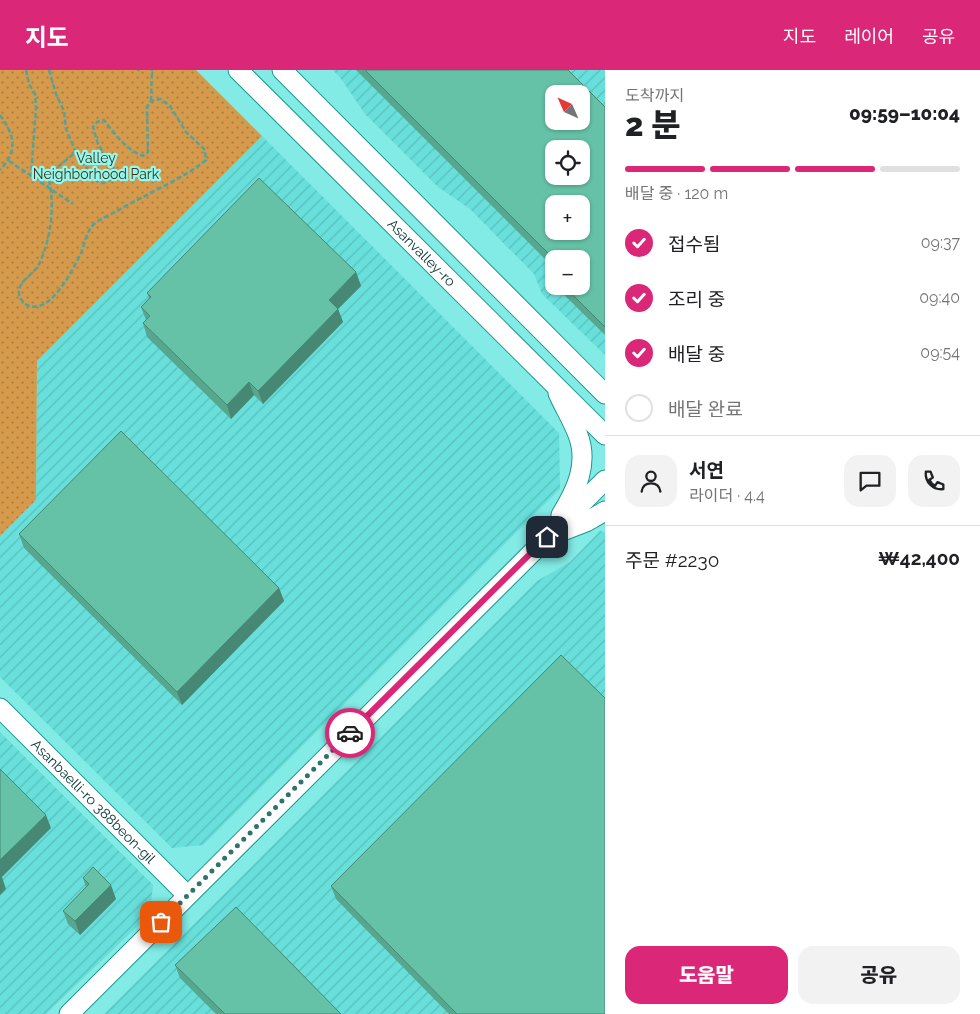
<!DOCTYPE html>
<html lang="ko">
<meta charset="utf-8">
<style>
:root{--surface:#fff;--page:#f2f2f2;--text:#202124;--muted:#757577;--line:#e0e0e0;--accent:#db2777}
body{margin:0;font-family:Raleway,"Noto Sans KR",sans-serif;background:var(--page);color:var(--text);height:100vh;display:flex;flex-direction:column;font-size:19px;white-space:nowrap}
*{box-sizing:border-box;margin:0}
p{font-size:16px;color:var(--muted)}
.icon{flex:none;width:28px;height:28px;fill:none;stroke:currentColor;stroke-width:2;stroke-linecap:round;stroke-linejoin:round}
.map{position:relative;flex:1;overflow:hidden}
.sheet{display:flex;flex-direction:column;background:var(--surface);width:375px}
.sheet>*{flex:none}
.needle{width:32px;rotate:315deg}
.tools{position:absolute;left:545px;top:15px;display:grid;gap:10px}
.tools a{display:grid;place-items:center;width:45px;height:45px;border-radius:10px;background:var(--surface);box-shadow:0 1px 4px #0004;font-size:25px}
.pin{position:absolute;display:grid;place-items:center;width:42px;height:42px;color:#fff;margin:-21px;border-radius:10px;box-shadow:0 2px 8px #0006}
.courier{position:absolute;display:grid;place-items:center;width:50px;height:50px;margin:-25px;border:4px solid #db2777;border-radius:50%;background:#fff;color:#222;box-shadow:0 1px 6px #0007}
.head em{font-style:normal;font-weight:800}
.head div{display:flex;flex-direction:column-reverse}
.head{display:flex;align-items:center;justify-content:space-between;height:85px;padding:0 20px}
h1{font-size:32px;font-weight:800;line-height:38px}
.bar{display:grid;grid-template-columns:repeat(4,1fr);gap:8px 5px;align-content:center;height:60px;padding:0 20px}
.bar i{height:6px;border-radius:4px;background:var(--line)}
.bar .selected{background:var(--accent)}
.bar p{grid-column:span 4}
.line{display:flex;align-items:center;gap:12px;padding:0 20px;border-top:1px solid var(--line)}
.line div{flex:1}
.round{display:grid;place-items:center;flex:none;width:52px;height:52px;border-radius:15px;background:var(--page)}
ol{padding:0 20px;list-style:none}
li{display:flex;align-items:center;gap:15px;height:55px}
li p{margin-inline-start:auto}
li .icon{padding:5px;border-radius:50%;background:var(--accent);color:#fff;stroke-width:4}
li:last-child{color:var(--muted)}
li i{width:28px;height:28px;border:2px solid var(--line);border-radius:50%}
.button{display:flex;gap:10px;margin-top:auto;padding:10px 20px}
.button a{flex:1;height:58px;border-radius:15px;background:var(--accent);color:#fff;font-size:20px;font-weight:800;line-height:58px;text-align:center}
.button a+a{background:var(--page);color:var(--text)}
header{display:flex;align-items:center;gap:30px;box-sizing:border-box;height:70px;padding:0 25px;background:var(--accent);color:#fff}
header strong{font-size:24px}
nav{display:flex;gap:28px;margin-inline-start:auto;font-size:18px}
main{display:flex;flex:1;min-height:0}
.map>svg:first-child{display:block}
.industrial{fill:url(#industrial-furrows);fill-rule:evenodd}
.park{fill:url(#park-dots)}
.lines{fill:none;stroke-linecap:round;stroke-linejoin:round}
.tertiary-casing{stroke:#1d9692;stroke-width:21}
.path{stroke:#50a4a0;stroke-width:2.5;stroke-dasharray:5 2.5;stroke-linecap:butt}
.tertiary{stroke:#fff;stroke-width:19}
.wall{fill:#57a78f}
.shaded-wall{fill:#478874}
.building{fill:#65c2a6;stroke:#478874;fill-rule:evenodd}
.done{stroke:#2e7370;stroke-width:5;stroke-dasharray:0 9}
.route{stroke:#db2777;stroke-width:6}
.labels{text-anchor:middle;dominant-baseline:central;stroke-width:4.5;stroke-linejoin:round;paint-order:stroke}
.park-label{font-size:14px;fill:#482f0a;stroke:#8ff9f4}
.street-label{font-size:14px;fill:#003331;stroke:#8ff9f4}
</style>
<header>
<strong>지도</strong>
<nav><a>지도</a><a>레이어</a><a>공유</a></nav>
</header>
<main>
<div class="map">
<svg width="605" height="944" viewBox="0 0 605 944">
<defs>
<pattern id="industrial-furrows" width="10" height="10" patternUnits="userSpaceOnUse" patternTransform="scale(1.25)"><rect width="10" height="10" fill="#68dfdb"/><path d="M-1 1l2-2M0 10L10 0M9 11l2-2" fill="none" stroke="#58c0bc"/></pattern>
<pattern id="park-dots" width="8" height="8" patternUnits="userSpaceOnUse" patternTransform="scale(1.25)"><rect width="8" height="8" fill="#d59a4c"/><path d="M2 2h.1M6 6h.1" fill="none" stroke="#aa7e40" stroke-width="1.8" stroke-linecap="round"/></pattern>
</defs>
<rect width="100%" height="100%" fill="#82ebe6"/>
<path class="industrial" d="M333 0H605V285L542 224 534 204 470 139 438 117 365 44 342 10ZM554 24H581V51H554ZM554 79H581V106H554ZM554 134H581V161H554ZM554 189H581V216H554Z
M262 66 559 363 560 419 203 775 172 778 0 607V466L36 430 37 291Z
M600 461 605 462V944H104L537 511 570 492Z
M0 662 153 815 150 844 46 944H0Z"/>
<path class="park" d="M0 0H196L262 66 37 291 36 430 0 466Z"/>
<g class="lines">
<defs>
<g id="tertiary">
<path id="s1" d="M238 0 605 365"/>
<path d="M282 0 605 324"/>
<path d="M558 323C564 337 573 351 578 365 589 394 576 421 561 445"/>
<path d="M555 464 586 452 605 441"/>
<path id="s2" d="M0 638 187 825"/>
<path d="M69 944 605 410"/>
</g>
</defs>
<use href="#tertiary" class="tertiary-casing"/>
<path class="path" d="M26 0 29 14 35 24 36 38 31 106
M49 0 56 24 64 41 66 59 78 87 96 111 103 113 114 108V99L98 74 93 57 97 52 104 50C115 64 126 80 143 86L148 82 147 37 151 31 161 29 170 36 186 62 205 80 206 90C183 109 144 125 117 141 110 145 100 149 94 154 85 163 85 175 80 185 72 201 50 246 27 235 21 231 18 226 19 220 21 210 33 204 38 196 41 191 43 184 45 179 51 160 53 141 51 122 51 116 48 111 49 104L76 82
M137 0H140
M151 31 152 0
M0 45C15 66 18 81 0 100
M9 91 73 134"/>
<use href="#tertiary" class="tertiary"/>
</g>
<path class="wall" d="M356 0H568L605 37V265L555 216H581L554 189V215L552 213 547 200 551 195Z
M356 202 361 216 338 239 343 252 263 334 254 325 231 349 147 267 143 253 146 250 141 237 149 228 147 223Z
M19 464 279 518 284 531 182 635 24 478Z
M83 808 116 829 80 865 68 854 63 841 86 817Z
M331 816 605 944H449L336 829Z
M175 895 341 944H216L180 908Z"/>
<path class="shaded-wall" d="M356 202 361 216 334 243 329 230Z
M338 239 343 252 263 334 258 321Z
M249 312 254 325 231 349 227 335Z
M279 518 284 531 182 635 177 622Z
M46 745 51 758 2 807 6 819 0 825V790Z
M111 815 116 829 80 865 75 851Z"/>
<path class="building" d="M365 0H568L605 37V257L564 216H581V189H554ZM554 24H581V51H554ZM554 79H581V106H554ZM554 134H581V161H554Z
M259 108 356 202 329 230 338 239 258 321 249 312 227 335 143 253 150 246 141 237 151 227 147 223Z
M554 192V206L547 200Z
M121 361 279 518 177 622 19 464Z
M561 585 605 628V944H457L331 816Z
M0 699 46 745 0 790Z
M93 797 111 815 75 851 63 841 89 814 83 808Z
M236 837 341 944H225L175 895Z"/>
<g class="lines">
<path class="done" d="M161 852 350 663"/>
<path class="route" d="M350 663 547 467"/>
</g>
<g class="labels">
<g class="park-label">
<text x="96" y="88">Valley<tspan x="96" dy="16">Neighborhood Park</tspan></text>
</g>
<g class="street-label">
<text stroke="none"><textPath href="#s1" startOffset="259">Asanvalley-ro</textPath></text>
<text stroke="none"><textPath href="#s2" startOffset="132">Asanbaelli-ro 388beon-gil</textPath></text>
</g>
</g>
</svg>
<div class="tools">
<a><svg class="needle" viewBox="-14 -14 28 28"><path d="M0-13l5 13h-10z" fill="#e53935"/><path d="M0 13l5-13h-10z" fill="#757577"/></svg></a>
<a><svg class="icon" aria-label="locate" viewBox="0 0 24 24"><circle cx="12" cy="12" r="6"/><path d="M12 2v4M12 18v4M2 12h4M18 12h4"/></svg></a>
<a>+</a>
<a>−</a>
</div>
<div class="pin" style="left:161px;top:852px;background:#ea580c"><svg class="icon" aria-label="bag" viewBox="0 0 24 24"><path d="M5 8h14l-1 12H6zM9 8a3 3 0 0 1 6 0"/></svg></div>
<div class="pin" style="left:547px;top:467px;background:#1f2937"><svg class="icon" aria-label="home" viewBox="0 0 24 24"><path d="M3 11l9-7 9 7M6 9v11h12V9"/></svg></div>
<div class="courier" style="left:350px;top:663px"><svg class="icon" aria-label="car" viewBox="0 0 24 24"><path d="M5 17H2v-5l4-1 3-4h7l3 4 3 1v5h-3M9 17h6M6 11h13"/><circle cx="7" cy="17" r="2"/><circle cx="17" cy="17" r="2"/></svg></div>
</div>
<section class="sheet">
<div class="head"><div><h1>2 분</h1><p>도착까지</p></div><em>09:59–10:04</em></div>
<div class="bar"><i class="selected"></i><i class="selected"></i><i class="selected"></i><i></i><p>배달 중 · 120 m</p></div>
<ol>
<li><svg class="icon" aria-label="check" viewBox="0 0 24 24"><path d="M5 12l5 5 9-10"/></svg>접수됨<p>09:37</p></li>
<li><svg class="icon" aria-label="check" viewBox="0 0 24 24"><path d="M5 12l5 5 9-10"/></svg>조리 중<p>09:40</p></li>
<li><svg class="icon" aria-label="check" viewBox="0 0 24 24"><path d="M5 12l5 5 9-10"/></svg>배달 중<p>09:54</p></li>
<li><i></i>배달 완료</li>
</ol>
<div class="line" style="height:90px"><a class="round"><svg class="icon" aria-label="person" viewBox="0 0 24 24"><circle cx="12" cy="8" r="4"/><path d="M4 21q1-7 8-7t8 7"/></svg></a><div><b>서연</b><p>라이더 · 4.4</p></div><a class="round"><svg class="icon" aria-label="chat" viewBox="0 0 24 24"><path d="M4 5h16v11H9l-5 4z"/></svg></a><a class="round"><svg class="icon" aria-label="phone" viewBox="0 0 24 24"><path d="M5 4h4l2 5-3 2q2 4 5 5l2-3 5 2v4C11 20 4 13 5 4z"/></svg></a></div>
<div class="line" style="height:65px"><div>주문 #2230</div><b>₩42,400</b></div>
<div class="button"><a>도움말</a><a>공유</a></div>
</section>
</main>
